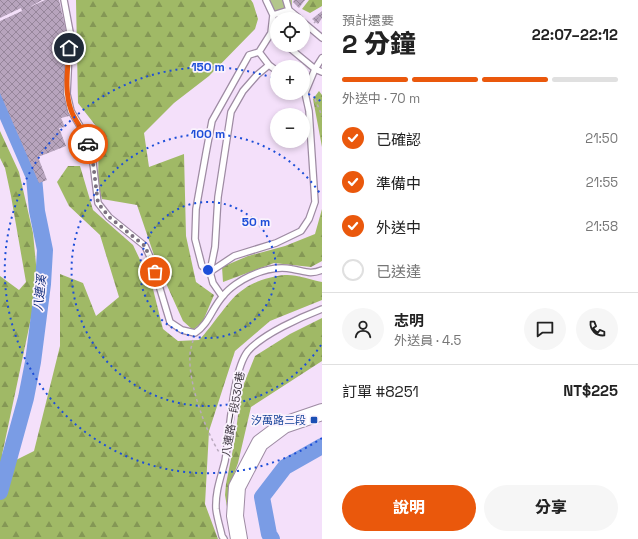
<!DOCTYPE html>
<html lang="zh-TW">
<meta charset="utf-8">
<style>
:root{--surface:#fff;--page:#f6f6f6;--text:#222;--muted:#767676;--line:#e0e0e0;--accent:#ea580c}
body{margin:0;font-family:"Space Grotesk","Noto Sans TC",sans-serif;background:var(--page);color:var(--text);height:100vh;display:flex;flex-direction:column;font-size:15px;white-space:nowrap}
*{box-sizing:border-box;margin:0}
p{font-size:13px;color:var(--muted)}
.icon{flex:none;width:22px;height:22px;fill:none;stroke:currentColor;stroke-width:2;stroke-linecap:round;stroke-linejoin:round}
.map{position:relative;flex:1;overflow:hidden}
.sheet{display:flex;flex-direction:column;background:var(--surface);width:316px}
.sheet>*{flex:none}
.tools{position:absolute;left:270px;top:12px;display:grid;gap:8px}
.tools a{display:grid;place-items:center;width:40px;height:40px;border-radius:50%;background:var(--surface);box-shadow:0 2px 6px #0003;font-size:20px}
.pin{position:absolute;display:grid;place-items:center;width:34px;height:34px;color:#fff;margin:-17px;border:2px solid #fff;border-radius:50%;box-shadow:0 1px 4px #0007}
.courier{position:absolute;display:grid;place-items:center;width:40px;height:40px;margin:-20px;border:3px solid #ea580c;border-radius:50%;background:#fff;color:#222;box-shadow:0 1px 5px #0007}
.headline em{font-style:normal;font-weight:800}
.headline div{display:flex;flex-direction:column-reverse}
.headline{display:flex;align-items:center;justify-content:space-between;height:68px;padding:0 20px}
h1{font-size:26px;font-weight:800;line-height:30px}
.bar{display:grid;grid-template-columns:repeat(4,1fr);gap:6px 4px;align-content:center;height:48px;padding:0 20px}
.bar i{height:5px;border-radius:3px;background:var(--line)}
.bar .on{background:var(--accent)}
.bar p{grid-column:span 4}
.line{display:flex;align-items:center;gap:10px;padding:0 20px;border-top:1px solid var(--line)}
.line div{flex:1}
.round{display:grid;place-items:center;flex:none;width:42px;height:42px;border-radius:21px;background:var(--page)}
ol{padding:0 20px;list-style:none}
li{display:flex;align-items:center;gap:12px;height:44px}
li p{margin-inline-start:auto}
li .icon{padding:4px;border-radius:50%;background:var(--accent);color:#fff;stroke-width:4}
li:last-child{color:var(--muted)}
li i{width:22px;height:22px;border:2px solid var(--line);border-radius:50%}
.action{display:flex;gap:8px;margin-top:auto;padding:8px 20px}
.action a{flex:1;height:46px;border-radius:24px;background:var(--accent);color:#fff;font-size:16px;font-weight:800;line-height:46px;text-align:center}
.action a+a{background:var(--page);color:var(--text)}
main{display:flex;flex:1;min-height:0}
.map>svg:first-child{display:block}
.forest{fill:url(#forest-firs)}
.park{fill:#b3c68b}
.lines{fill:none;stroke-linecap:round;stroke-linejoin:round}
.river{stroke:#7a9ce5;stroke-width:16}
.building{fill:url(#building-cross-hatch)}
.lane-casing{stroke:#9e8ba3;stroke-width:8}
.secondary-casing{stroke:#9e8ba3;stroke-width:18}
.path{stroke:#b9a9be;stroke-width:1.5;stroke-dasharray:3 3;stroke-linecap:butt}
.lane{stroke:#fff;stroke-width:5.5}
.secondary{stroke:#fff;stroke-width:16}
.done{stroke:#7c7180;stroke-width:4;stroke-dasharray:0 7.2}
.route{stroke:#ea580c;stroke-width:5}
.ring{fill:none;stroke:#1d4ed8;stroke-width:2;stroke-dasharray:2 4}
.transit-dot{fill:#1a4fb4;stroke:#faf2fd;stroke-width:1.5}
.labels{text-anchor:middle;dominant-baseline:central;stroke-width:3.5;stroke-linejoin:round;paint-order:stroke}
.street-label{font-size:11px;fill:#3c353f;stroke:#faf2fd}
.transit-label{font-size:11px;fill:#164399;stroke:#faf2fd;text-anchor:end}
.water-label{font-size:12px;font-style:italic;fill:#0b287a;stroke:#faf2fd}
.centre{fill:#1d4ed8;stroke:#faf2fd;stroke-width:2}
.ring-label{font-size:12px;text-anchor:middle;font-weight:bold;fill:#1d4ed8;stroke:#faf2fd;stroke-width:3.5;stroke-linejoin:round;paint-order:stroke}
</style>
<main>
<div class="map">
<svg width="322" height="539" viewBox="0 0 322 539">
<defs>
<pattern id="forest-firs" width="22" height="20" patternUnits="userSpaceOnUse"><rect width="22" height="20" fill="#a0b966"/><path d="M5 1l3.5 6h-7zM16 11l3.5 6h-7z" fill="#849755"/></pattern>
<pattern id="building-cross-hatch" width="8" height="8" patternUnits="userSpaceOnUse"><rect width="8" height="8" fill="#b7a4bd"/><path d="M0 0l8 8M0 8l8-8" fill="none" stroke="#96869b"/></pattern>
</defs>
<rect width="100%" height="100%" fill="#f4e0fa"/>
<path class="forest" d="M76 0H251L253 3 258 19 255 29 209 76 174 103 144 133 149 167 184 154 186 236 196 282 214 295 203 321 193 330 183 321 156 261 137 205 102 199 98 183 99 130 78 103Z
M309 0H322V6L310 13 302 9Z
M319 91 322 95V147L313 99Z
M0 131 19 172 33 233 38 285 2 455 16 460 34 451 60 346V274L83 283 96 316 119 297 100 235 69 206 57 182 68 166H80L93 210 133 245 152 285 163 329 178 341 199 340C213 326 229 298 244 289 255 281 272 276 285 275 295 274 312 280 322 282V300L270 321 235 351 209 431 205 504 218 539H0V276L19 290 26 282 11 196 5 168 0 158Z
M322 171V261L311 267 274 263 223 282 222 267 248 256 285 246 315 234 322 209Z
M322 318V361L251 407 238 463 230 485 227 507 225 495 226 484 235 439 241 391 255 356 290 334Z"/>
<path class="park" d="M266 0H292V6L270 13Z"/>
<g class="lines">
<path class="river" d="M0 99 34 177 37 211 45 250 43 284 33 362 26 398 0 492
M272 539 269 534 262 497 285 467 322 446"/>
</g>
<path class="building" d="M0 0H42L28 8 45 0H59L66 31 64 98 69 116 61 118 65 127 59 128 66 146 38 157 47 180 39 183 0 93V21L22 11 21 8 0 18Z
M294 0H305L299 8 293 2Z
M322 11V18L318 24 312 19Z"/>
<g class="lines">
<defs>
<path id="lane" d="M64 0 70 32 67 94 71 111 87 138 92 155 98 203 109 217 145 246 151 259 170 322 182 330 195 333C209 324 212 308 223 296 229 288 241 280 250 276 263 270 277 266 292 269 304 271 310 275 322 270
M266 0 273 15
M286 0 289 10
M303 22 322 38
M271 33 273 15 289 10 300 19
M286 45 315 69 305 93
M259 52 271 33 277 38
M322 58 315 69 322 72
M269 65 257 75 243 91 231 112 218 197 215 247 210 272 202 266 195 239 196 209 206 153 212 121 249 55 259 52 269 65 277 71
M222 296 213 283 210 272 234 256 276 243 301 231 309 219 315 202 309 111 305 93 303 91
M224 539 222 536C220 527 217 518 216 509 215 492 221 477 225 461 230 434 232 371 248 351 263 334 301 317 322 309"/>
<path id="secondary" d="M239 539 235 516 237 487 260 443 284 425 322 412"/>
</defs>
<use href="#lane" class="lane-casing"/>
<use href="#secondary" class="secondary-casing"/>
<path class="path" d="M314 23 322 15
M315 99 322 116
M193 340C192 345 190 350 190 355 188 382 205 430 219 452"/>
<use href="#lane" class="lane"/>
<use href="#secondary" class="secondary"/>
</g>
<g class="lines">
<path class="done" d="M88 144 92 155 98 203 109 217 145 246 155 272"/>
<path class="route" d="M69 48C68 68 64 91 71 110 75 122 85 131 88 144"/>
</g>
<g class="ring">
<circle cx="208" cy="270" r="68"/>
<path d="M321 345A136 136 0 1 1 321 195"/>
<path d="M322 438A203 203 0 1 1 276 79M303 91A203 203 0 0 1 322 102"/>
</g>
<rect class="transit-dot" x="310" y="416" width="8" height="8" rx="2"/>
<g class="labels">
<g class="street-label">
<text transform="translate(233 414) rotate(-80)">八連路一段530巷</text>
</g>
<g class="transit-label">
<text x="306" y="420">汐萬路三段</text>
</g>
<g class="water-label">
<text transform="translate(40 293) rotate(-84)">八連溪</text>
</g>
</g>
<circle cx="208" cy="270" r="6" class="centre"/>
<g class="ring-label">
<text x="208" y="71">150 m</text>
<text x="208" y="138">100 m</text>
<text x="256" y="226">50 m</text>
</g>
</svg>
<div class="tools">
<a><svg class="icon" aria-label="locate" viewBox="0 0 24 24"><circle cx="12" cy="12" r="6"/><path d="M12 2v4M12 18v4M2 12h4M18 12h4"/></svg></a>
<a>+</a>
<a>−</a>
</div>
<div class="pin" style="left:155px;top:272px;background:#ea580c"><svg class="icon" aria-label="bag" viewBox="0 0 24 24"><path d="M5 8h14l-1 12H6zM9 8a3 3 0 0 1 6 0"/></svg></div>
<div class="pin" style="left:69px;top:48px;background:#1f2937"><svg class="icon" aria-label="home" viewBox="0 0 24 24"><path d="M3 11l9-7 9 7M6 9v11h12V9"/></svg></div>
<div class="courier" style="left:88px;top:144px"><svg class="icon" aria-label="car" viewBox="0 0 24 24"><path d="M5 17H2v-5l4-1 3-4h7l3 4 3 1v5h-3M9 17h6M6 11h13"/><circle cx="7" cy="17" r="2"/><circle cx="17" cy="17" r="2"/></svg></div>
</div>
<section class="sheet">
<div class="headline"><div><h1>2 分鐘</h1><p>預計還要</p></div><em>22:07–22:12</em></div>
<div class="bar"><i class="on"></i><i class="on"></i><i class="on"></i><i></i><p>外送中 · 70 m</p></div>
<ol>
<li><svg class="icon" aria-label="check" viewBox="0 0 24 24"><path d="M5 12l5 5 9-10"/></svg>已確認<p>21:50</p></li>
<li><svg class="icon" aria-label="check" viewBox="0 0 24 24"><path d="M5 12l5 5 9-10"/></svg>準備中<p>21:55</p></li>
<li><svg class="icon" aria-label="check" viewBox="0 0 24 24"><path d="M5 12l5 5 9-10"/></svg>外送中<p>21:58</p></li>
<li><i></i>已送達</li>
</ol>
<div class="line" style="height:72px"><a class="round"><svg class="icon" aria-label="person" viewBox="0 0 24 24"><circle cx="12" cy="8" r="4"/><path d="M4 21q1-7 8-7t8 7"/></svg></a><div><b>志明</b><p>外送員 · 4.5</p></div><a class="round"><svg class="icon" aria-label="chat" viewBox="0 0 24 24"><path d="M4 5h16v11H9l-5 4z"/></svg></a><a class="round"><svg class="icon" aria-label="phone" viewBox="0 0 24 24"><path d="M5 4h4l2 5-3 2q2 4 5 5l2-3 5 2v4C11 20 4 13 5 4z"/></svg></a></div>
<div class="line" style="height:52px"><div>訂單 #8251</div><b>NT$225</b></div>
<div class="action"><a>說明</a><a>分享</a></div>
</section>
</main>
